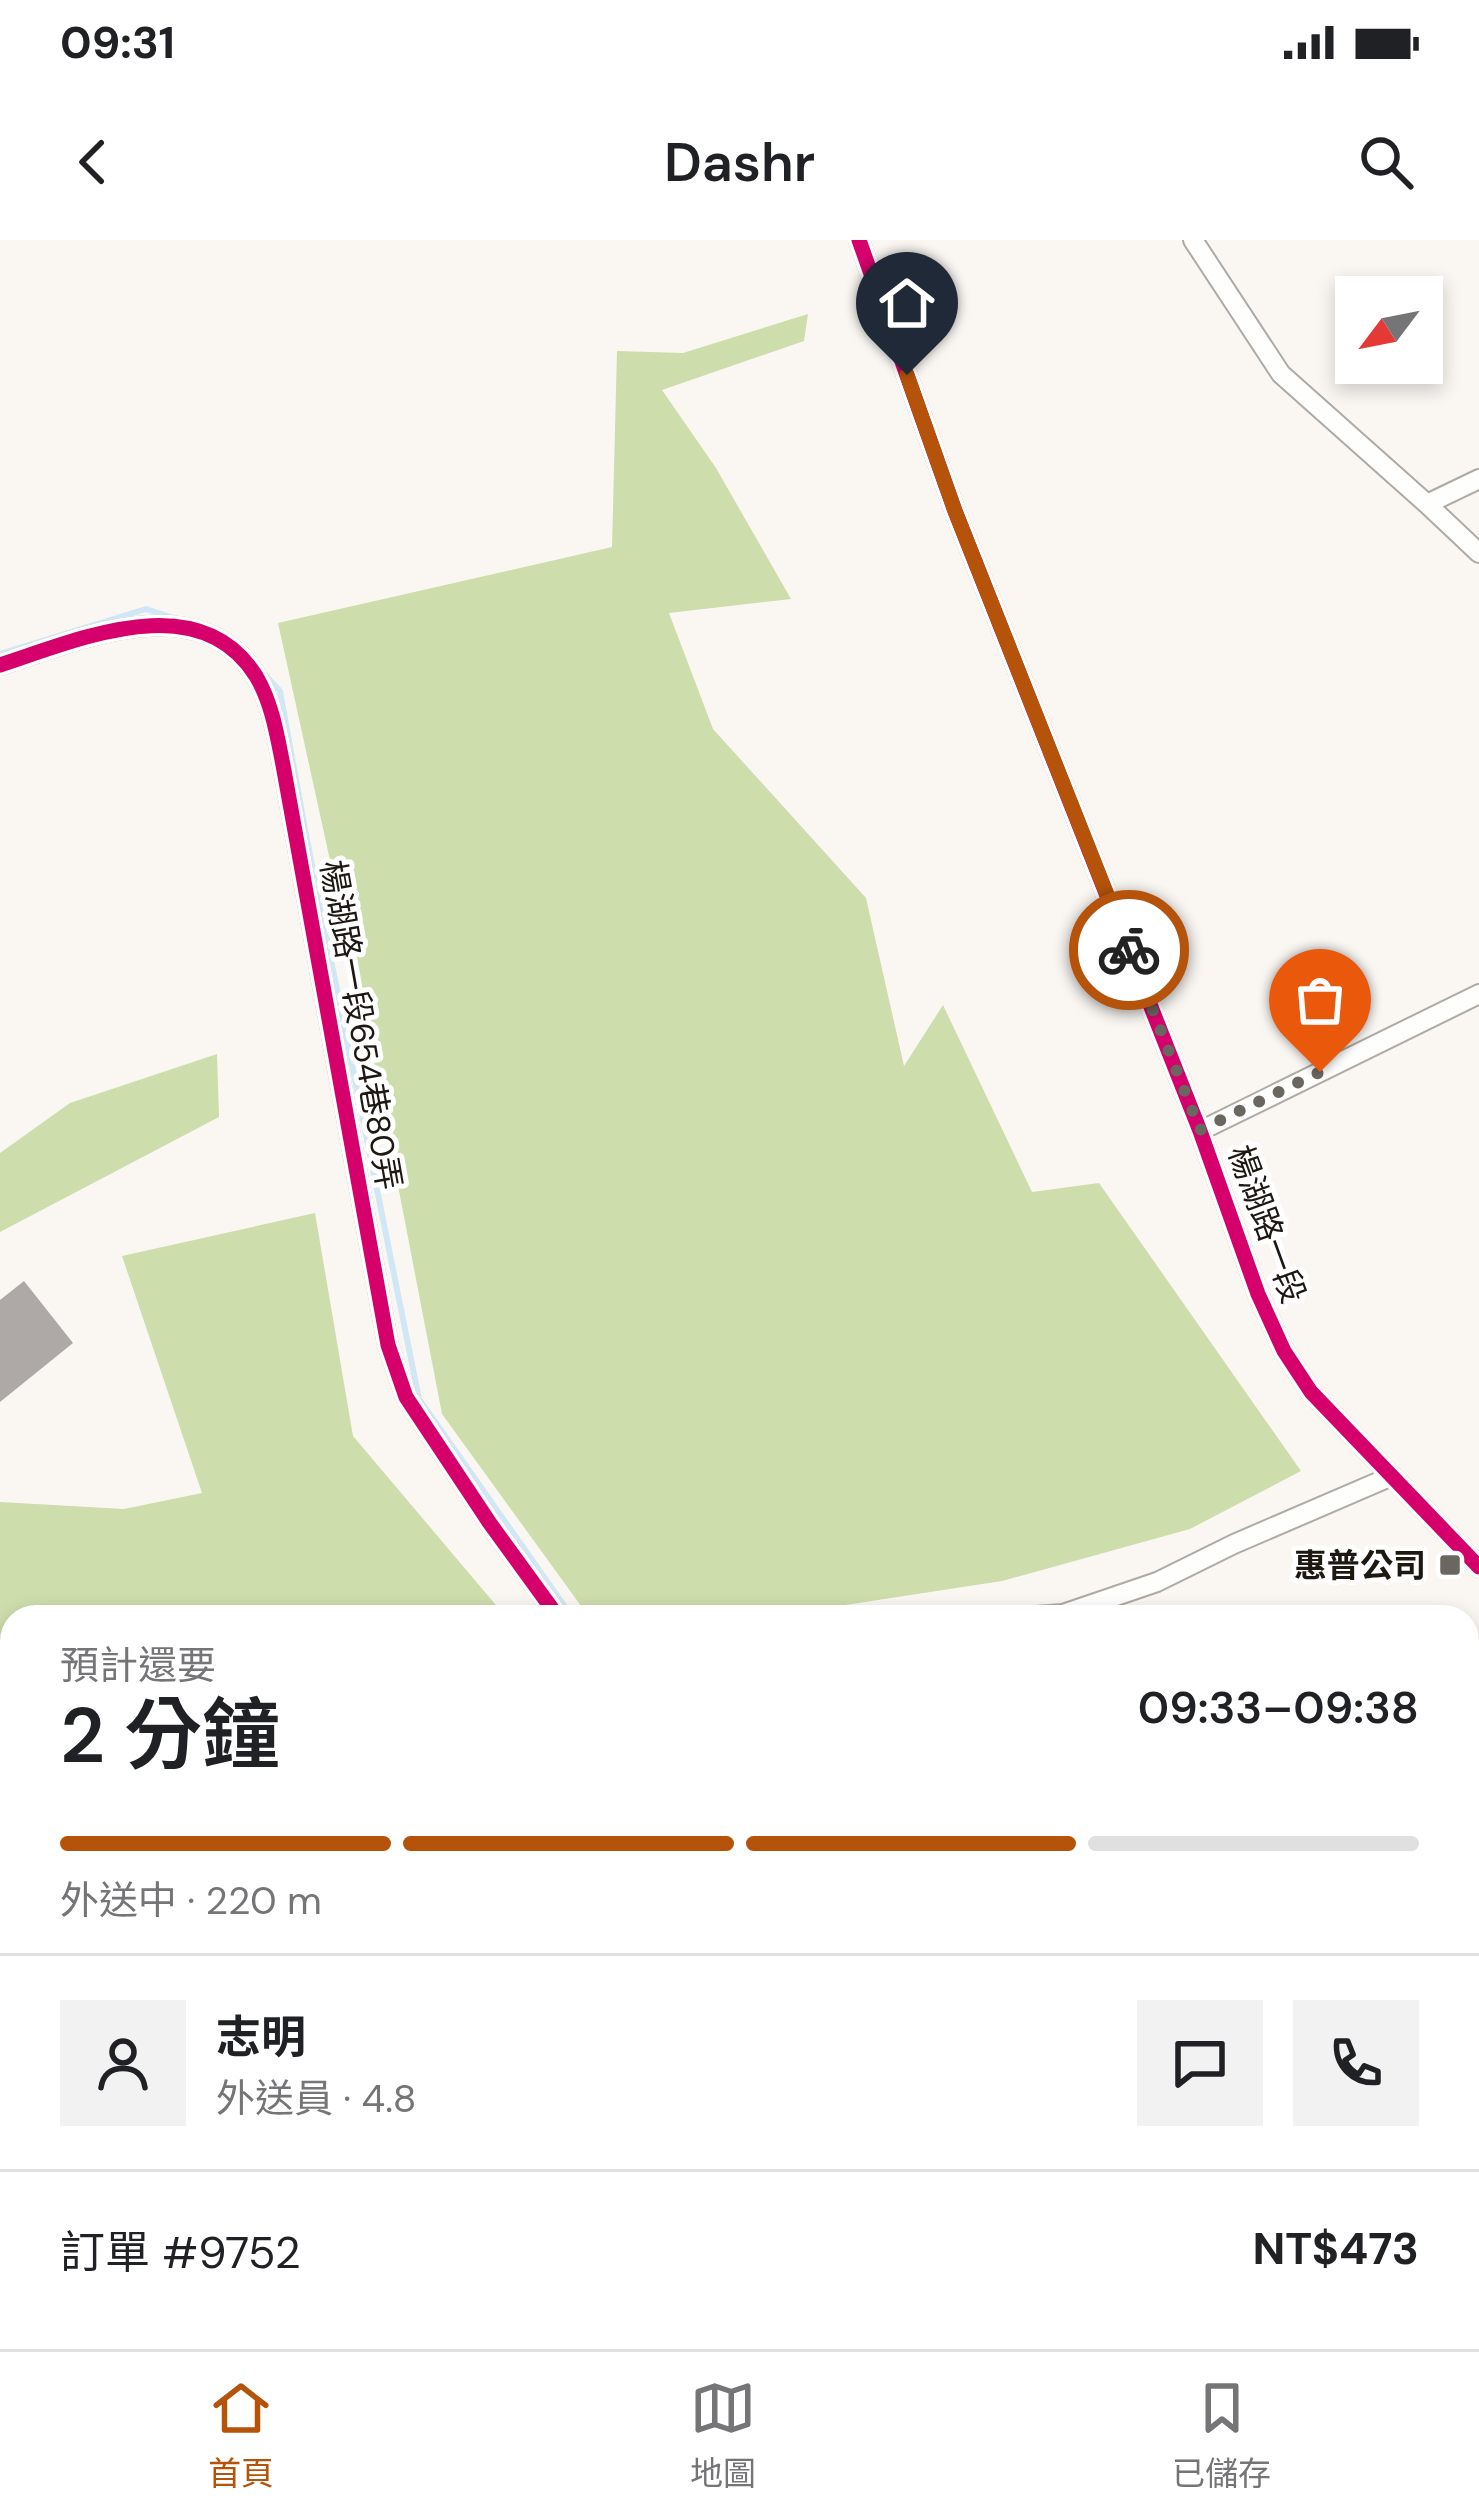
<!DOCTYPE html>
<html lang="zh-TW">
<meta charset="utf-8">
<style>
:root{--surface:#fff;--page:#f2f2f2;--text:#202124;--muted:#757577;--line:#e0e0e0;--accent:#b45309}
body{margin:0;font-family:"DM Sans","Noto Sans TC",sans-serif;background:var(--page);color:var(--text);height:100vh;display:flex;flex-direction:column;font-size:45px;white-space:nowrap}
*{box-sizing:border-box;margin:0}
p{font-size:39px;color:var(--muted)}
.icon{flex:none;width:66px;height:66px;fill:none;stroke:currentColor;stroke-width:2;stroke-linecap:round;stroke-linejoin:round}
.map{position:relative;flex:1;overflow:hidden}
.panel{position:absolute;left:0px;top:1365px;width:1479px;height:744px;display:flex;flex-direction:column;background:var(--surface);border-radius:36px 36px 0 0;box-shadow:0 6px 18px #0003}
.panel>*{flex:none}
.needle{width:78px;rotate:238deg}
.fabs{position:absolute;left:1335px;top:36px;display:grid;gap:24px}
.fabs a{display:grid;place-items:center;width:108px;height:108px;border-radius:0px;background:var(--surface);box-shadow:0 6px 18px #0003;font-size:60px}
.pin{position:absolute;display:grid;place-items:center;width:102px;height:102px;color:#fff;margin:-123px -51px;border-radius:50% 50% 50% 0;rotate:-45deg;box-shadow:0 0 12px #0007}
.pin .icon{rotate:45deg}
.courier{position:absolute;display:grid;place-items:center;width:120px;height:120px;margin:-60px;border:9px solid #b45309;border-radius:50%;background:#fff;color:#222;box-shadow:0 3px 15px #0007}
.head em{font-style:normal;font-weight:600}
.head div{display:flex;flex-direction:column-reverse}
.head{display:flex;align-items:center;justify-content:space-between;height:204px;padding:0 60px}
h1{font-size:78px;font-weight:600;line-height:90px}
.bar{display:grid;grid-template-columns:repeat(4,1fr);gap:18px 12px;align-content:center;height:144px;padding:0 60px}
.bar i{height:15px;border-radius:9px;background:var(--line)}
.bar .on{background:var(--accent)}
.bar p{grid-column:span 4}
.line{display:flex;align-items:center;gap:30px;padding:0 60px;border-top:3px solid var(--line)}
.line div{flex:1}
.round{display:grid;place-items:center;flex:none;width:126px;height:126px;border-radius:0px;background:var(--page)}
.status{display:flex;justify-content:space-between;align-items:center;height:84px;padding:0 60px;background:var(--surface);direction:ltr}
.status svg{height:33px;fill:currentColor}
header{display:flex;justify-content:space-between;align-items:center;height:156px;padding:0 60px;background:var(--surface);font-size:54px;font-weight:600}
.tab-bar{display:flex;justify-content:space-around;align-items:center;height:168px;border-top:3px solid var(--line);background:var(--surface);font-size:33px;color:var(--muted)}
.tab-bar a{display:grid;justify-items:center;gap:6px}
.tab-bar .on{color:var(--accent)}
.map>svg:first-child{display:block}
.forest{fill:#cdddac}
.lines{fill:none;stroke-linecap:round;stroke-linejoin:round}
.stream{stroke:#d1e7f6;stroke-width:6}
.building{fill:#aea8a7}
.minor-casing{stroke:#aeaaa5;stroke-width:22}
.minor{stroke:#fefefd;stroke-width:18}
.cycleway-casing{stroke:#fff;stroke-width:22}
.cycleway{stroke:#d6006c;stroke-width:15}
.done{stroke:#6a6660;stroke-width:12;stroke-dasharray:0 21.6}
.route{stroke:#b45309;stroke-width:15}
.poi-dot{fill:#6a6660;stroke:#fff;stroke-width:4.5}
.labels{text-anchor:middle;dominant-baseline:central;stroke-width:10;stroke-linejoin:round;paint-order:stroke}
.street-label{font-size:33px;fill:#1d1811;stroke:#fff}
.poi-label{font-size:33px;font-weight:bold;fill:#1d1811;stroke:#fff;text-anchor:end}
</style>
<div class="status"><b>09:31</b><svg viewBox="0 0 49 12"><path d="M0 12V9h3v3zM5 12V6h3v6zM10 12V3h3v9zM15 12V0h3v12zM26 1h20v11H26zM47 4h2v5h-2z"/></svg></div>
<header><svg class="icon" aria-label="back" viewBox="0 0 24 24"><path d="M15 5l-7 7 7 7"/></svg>Dashr<svg class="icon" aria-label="search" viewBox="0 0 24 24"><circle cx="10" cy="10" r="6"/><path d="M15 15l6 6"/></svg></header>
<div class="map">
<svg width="1479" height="2109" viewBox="0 0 1479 2109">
<rect width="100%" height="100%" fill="#faf7f3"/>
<path class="forest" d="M808 74 804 101 662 150 716 228 791 359 669 373 713 489 866 658 904 826 943 765 1032 952 1099 943 1301 1231 1190 1289 1002 1341 767 1377H589L442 1174 374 821 278 383 612 307 617 111 683 113Z
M217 814 219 877 0 992V913L70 863Z
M315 973 353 1196 506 1377H12V1750L5 1757 0 1758V1262L124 1269 202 1253 122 1016Z
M12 1805V2061L0 2052V1812Z
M57 2097H630L634 2109H73Z"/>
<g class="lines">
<path class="stream" d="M0 414 146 369 174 378
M264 434 280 451 307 600 419 1159 572 1377
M1254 2099 1291 2109"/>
</g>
<path class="building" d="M24 1041 73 1103 0 1162V1060Z
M1467 1818 1479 1822V2100L1467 2097Z"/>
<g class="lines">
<defs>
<path id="minor" d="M859 0 955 271 1200 891 1258 1054 1284 1111 1311 1152 1479 1327
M1193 0 1281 134 1427 264 1479 239
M1427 264 1479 313
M0 425C78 400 199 345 256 436 272 463 277 495 283 525L388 1105 406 1157 489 1282 558 1377
M1200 891 1479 754
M1023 1377 1063 1374 1157 1342 1234 1304 1392 1236
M1467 1455 1479 1435
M0 1780 12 1773
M1467 1817 1479 1821
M1467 1998 1479 1953
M1467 2095 1479 2099
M1126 2097 1161 2109
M1247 2097 1250 2109
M664 2109V2097
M1103 2109 1104 2097"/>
</defs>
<use href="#minor" class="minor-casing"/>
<use href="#minor" class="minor"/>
<defs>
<path id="cycleway" d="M859 0 955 271 1200 891 1258 1054 1284 1111 1311 1152 1479 1327
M0 425C78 400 199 345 256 436 272 463 277 495 283 525L388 1105 406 1157 489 1282 558 1377"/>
</defs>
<use href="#cycleway" class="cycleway-casing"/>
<use href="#cycleway" class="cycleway"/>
</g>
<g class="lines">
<path class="done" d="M1129 710 1200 890 1320 832"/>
<path class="route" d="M907 135 955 271 1129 710"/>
</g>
<rect class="poi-dot" x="1438" y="1313" width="24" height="24" rx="6"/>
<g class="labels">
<g class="street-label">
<text transform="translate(361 785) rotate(80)">楊湖路一段654巷80弄</text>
<text transform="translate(1267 984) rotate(70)">楊湖路一段</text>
</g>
<g class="poi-label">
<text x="1426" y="1325">惠普公司</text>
</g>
</g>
</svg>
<div class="fabs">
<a><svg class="needle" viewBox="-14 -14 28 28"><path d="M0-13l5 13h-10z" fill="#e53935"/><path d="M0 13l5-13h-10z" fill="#757577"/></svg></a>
</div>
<div class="pin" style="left:1320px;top:832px;background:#ea580c"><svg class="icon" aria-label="bag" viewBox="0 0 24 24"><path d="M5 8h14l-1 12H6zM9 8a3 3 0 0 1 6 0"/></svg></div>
<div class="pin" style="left:907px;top:135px;background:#1f2937"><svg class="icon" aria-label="home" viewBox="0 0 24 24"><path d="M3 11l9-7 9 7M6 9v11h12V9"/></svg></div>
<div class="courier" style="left:1129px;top:710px"><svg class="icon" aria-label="bike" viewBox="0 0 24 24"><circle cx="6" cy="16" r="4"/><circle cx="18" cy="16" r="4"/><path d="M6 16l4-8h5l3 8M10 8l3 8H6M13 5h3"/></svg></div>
<section class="panel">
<div class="head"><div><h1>2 分鐘</h1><p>預計還要</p></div><em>09:33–09:38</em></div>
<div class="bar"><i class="on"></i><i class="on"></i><i class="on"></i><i></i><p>外送中 · 220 m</p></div>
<div class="line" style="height:216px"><a class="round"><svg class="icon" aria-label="person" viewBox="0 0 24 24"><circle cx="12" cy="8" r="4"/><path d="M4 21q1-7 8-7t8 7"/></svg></a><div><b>志明</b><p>外送員 · 4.8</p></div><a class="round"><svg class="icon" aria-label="chat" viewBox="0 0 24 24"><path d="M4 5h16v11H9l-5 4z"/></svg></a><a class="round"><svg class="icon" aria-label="phone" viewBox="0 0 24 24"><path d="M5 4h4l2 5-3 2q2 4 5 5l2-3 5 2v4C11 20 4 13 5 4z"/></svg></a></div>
<div class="line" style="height:156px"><div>訂單 #9752</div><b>NT$473</b></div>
</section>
</div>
<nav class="tab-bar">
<a class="on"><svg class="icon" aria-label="home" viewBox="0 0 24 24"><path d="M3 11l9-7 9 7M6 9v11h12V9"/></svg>首頁</a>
<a><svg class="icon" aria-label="map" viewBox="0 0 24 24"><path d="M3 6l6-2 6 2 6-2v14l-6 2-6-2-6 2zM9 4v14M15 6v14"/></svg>地圖</a>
<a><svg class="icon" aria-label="saved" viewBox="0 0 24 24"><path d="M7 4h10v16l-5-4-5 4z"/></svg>已儲存</a>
</nav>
